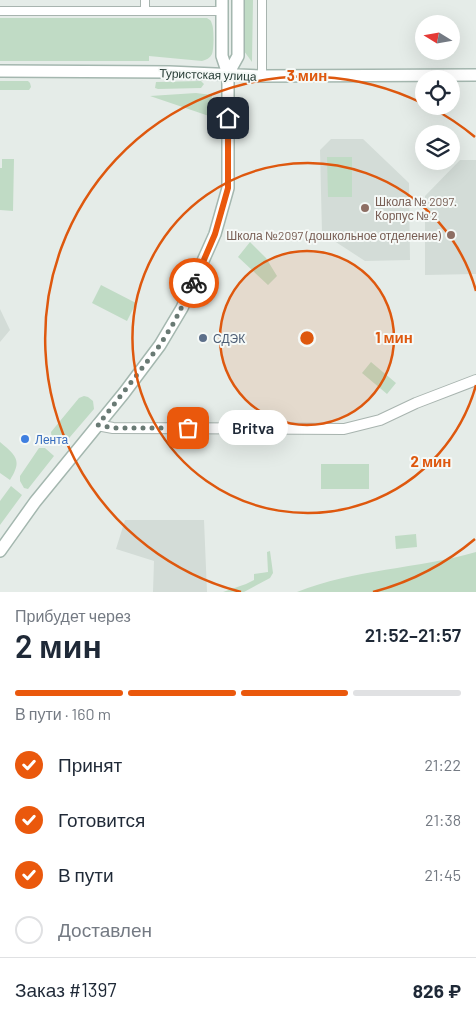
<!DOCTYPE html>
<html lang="ru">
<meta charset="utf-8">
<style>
:root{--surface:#fff;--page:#f6f6f7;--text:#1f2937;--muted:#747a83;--line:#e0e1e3;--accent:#ea580c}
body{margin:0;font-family:Barlow,sans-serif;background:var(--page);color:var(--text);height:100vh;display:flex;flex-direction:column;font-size:19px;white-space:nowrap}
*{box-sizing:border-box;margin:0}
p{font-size:16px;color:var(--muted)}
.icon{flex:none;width:28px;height:28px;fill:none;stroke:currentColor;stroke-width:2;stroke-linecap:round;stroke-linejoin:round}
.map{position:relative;height:592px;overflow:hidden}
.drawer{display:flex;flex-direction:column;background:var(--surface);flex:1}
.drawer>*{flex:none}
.needle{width:32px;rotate:281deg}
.buttons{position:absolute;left:415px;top:15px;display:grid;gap:10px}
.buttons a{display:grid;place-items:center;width:45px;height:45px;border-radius:50%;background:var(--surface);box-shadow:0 5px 20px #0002;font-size:25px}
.pin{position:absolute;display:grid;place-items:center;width:42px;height:42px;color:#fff;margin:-21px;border-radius:10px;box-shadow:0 2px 8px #0006}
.courier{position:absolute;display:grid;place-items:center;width:50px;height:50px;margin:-25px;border:4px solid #ea580c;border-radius:50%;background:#fff;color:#222;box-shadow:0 1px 6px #0007}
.bubble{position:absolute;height:35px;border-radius:18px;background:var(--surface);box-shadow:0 5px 20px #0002;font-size:16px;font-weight:600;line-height:35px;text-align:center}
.overview em{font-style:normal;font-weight:600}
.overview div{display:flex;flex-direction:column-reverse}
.overview{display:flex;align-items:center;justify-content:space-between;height:85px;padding:0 15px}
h1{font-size:32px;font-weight:600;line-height:38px}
.bar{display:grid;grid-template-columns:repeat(4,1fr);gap:8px 5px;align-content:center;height:60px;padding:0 15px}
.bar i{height:6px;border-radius:4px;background:var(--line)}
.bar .on{background:var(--accent)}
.bar p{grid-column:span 4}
.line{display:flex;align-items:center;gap:12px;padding:0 15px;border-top:1px solid var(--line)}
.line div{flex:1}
ol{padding:0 15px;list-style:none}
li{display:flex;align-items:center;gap:15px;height:55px}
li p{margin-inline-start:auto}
li .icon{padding:5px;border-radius:50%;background:var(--accent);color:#fff;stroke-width:4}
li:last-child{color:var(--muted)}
li i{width:28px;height:28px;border:2px solid var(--line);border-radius:50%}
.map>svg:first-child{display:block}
.built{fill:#d3dcd7}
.green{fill:#c0dbc5}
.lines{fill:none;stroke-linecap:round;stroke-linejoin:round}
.minor-casing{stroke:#a8b4af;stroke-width:10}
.tertiary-casing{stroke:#a8b4af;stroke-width:12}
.secondary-casing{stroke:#a4b7af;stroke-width:14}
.minor{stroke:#fff;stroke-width:8}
.tertiary{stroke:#fff;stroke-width:10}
.secondary{stroke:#fff;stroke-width:11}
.done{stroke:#697a74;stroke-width:5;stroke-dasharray:0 9}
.route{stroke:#ea580c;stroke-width:6}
.ring{fill:none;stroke:#de580e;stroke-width:2.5}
.education-dot{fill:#8d6e63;stroke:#f5f9f7;stroke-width:2}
.service-dot{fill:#5c6f8a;stroke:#f5f9f7;stroke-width:2}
.shop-dot{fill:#3f7fe0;stroke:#f5f9f7;stroke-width:2}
.labels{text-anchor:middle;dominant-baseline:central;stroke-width:4;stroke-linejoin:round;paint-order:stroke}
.street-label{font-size:12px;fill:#263c35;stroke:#f5f9f7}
.education-label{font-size:12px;fill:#785e54;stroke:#f5f9f7;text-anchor:start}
.service-label{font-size:12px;fill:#4e5e75;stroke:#f5f9f7;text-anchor:start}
.shop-label{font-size:12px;fill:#366cbe;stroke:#f5f9f7;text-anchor:start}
.centre{fill:#de580e;stroke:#f5f9f7;stroke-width:2.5}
.ring-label{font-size:15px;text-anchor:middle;font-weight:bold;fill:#de580e;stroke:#f5f9f7;stroke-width:4;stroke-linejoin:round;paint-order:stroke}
</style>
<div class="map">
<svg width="476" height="592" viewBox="0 0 476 592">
<rect width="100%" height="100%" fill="#e5ece8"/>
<path class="built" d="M331 139H363L409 183 410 260 365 261 322 233 320 150Z
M460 160H476V274L425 275V196Z
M0 309 10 330 0 342Z
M125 520H204L207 592H153L154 561 116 549Z"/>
<path class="green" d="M244 0H253L252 62 244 51Z
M0 18H207C210 20 211 20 212 24 214 28 214 49 212 54 210 58 206 60 202 61L149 56V61H0Z
M0 81H28L30 83 31 87 29 90H0Z
M201 81 204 84 201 88 158 89 155 88 156 82Z
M196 93 212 95 211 112H209V116L150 96Z
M327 157H352V197H328Z
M2 159H14L13 211 0 210V168H2Z
M250 242 266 258 277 276 268 285 238 257Z
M101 285 136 303 127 321 92 303Z
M371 362 396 383 387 394 362 373Z
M84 396 88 397 93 401 94 409 64 444 61 446 52 441 51 432 79 398Z
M0 442C17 456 22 461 10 480L0 473Z
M39 448H45L54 456 28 489 24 488 20 481V476Z
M321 464H369V489H321Z
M11 486 22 495 0 525V501Z
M416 534 417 547 396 549 395 536Z
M270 551 273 573 270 578 244 592H223L246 584 254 580V574L268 572 267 552Z
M476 552V592H297C354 569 417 569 476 552Z"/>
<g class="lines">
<defs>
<path id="minor" d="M145 0V11
M262 0V76
M0 11H222"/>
<path id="tertiary" d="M97 425 113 428 344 429 380 420 416 403 476 380"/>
<path id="secondary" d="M0 71 169 72 262 76 476 75
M228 74 238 56V0
M0 551 35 502 124 393 160 345 182 308 215 234 228 188V74L222 56V0"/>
</defs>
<use href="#minor" class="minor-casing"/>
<use href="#tertiary" class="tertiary-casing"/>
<use href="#secondary" class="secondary-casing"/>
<use href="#minor" class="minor"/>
<use href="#tertiary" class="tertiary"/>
<use href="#secondary" class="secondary"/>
</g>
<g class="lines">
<path class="done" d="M188 428H113L98 425 160 345 173 324 194 283"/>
<path class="route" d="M194 283 215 234 228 188V118"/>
</g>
<circle cx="307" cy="338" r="87" fill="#de580e" fill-opacity=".12"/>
<g class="ring">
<circle cx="307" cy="338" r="87"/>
<path d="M476 385A175 175 0 1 1 476 291"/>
<path d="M475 539A262 262 0 0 1 373 592M241 592A262 262 0 1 1 422 103M430 107A262 262 0 0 1 475 137"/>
</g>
<g class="education-dot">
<circle cx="365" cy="208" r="5"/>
<circle cx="451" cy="235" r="5"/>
</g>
<circle class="service-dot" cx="203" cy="338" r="5"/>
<circle class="shop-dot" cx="25" cy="439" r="5"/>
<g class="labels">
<g class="street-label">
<text transform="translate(208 74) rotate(2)">Туристская улица</text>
</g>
<g class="education-label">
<text x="375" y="201">Школа № 2097.<tspan x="375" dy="14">Корпус № 2</tspan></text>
<text x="441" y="235" text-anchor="end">Школа №2097 (дошкольное отделение)</text>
</g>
<g class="service-label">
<text x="213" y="338">СДЭК</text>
</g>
<g class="shop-label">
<text x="35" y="439">Лента</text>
</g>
</g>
<circle cx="307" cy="338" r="8" class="centre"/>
<g class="ring-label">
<text x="307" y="81">3 мин</text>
<text x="394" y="343">1 мин</text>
<text x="431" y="467">2 мин</text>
</g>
</svg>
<div class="buttons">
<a><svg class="needle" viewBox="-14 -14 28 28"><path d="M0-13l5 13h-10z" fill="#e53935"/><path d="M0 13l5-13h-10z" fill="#747a83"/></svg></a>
<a><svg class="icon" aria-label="locate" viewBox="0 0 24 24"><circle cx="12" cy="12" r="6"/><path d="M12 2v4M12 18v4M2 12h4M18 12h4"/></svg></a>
<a><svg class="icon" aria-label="layers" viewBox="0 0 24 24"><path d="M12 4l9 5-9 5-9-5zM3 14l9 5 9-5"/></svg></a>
</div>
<div class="pin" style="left:188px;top:428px;background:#ea580c"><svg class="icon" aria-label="bag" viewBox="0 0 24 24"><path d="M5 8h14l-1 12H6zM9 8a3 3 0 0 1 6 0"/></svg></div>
<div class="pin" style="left:228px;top:118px;background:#1f2937"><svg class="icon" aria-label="home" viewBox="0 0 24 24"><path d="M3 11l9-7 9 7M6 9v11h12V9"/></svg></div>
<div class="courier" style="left:194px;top:283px"><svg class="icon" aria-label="bike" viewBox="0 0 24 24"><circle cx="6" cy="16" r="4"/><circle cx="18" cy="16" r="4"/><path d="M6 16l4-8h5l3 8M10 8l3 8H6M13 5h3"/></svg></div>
<div class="bubble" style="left:218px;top:410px;width:70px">Britva</div>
</div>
<section class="drawer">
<div class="overview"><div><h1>2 мин</h1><p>Прибудет через</p></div><em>21:52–21:57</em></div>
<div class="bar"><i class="on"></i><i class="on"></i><i class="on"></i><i></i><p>В пути · 160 m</p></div>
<ol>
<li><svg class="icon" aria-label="check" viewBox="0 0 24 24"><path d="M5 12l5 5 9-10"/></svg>Принят<p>21:22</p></li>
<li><svg class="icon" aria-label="check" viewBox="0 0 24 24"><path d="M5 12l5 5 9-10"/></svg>Готовится<p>21:38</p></li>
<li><svg class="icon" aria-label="check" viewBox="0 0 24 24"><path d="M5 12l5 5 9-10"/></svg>В пути<p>21:45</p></li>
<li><i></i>Доставлен</li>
</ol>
<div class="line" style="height:65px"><div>Заказ #1397</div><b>826 ₽</b></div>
</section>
